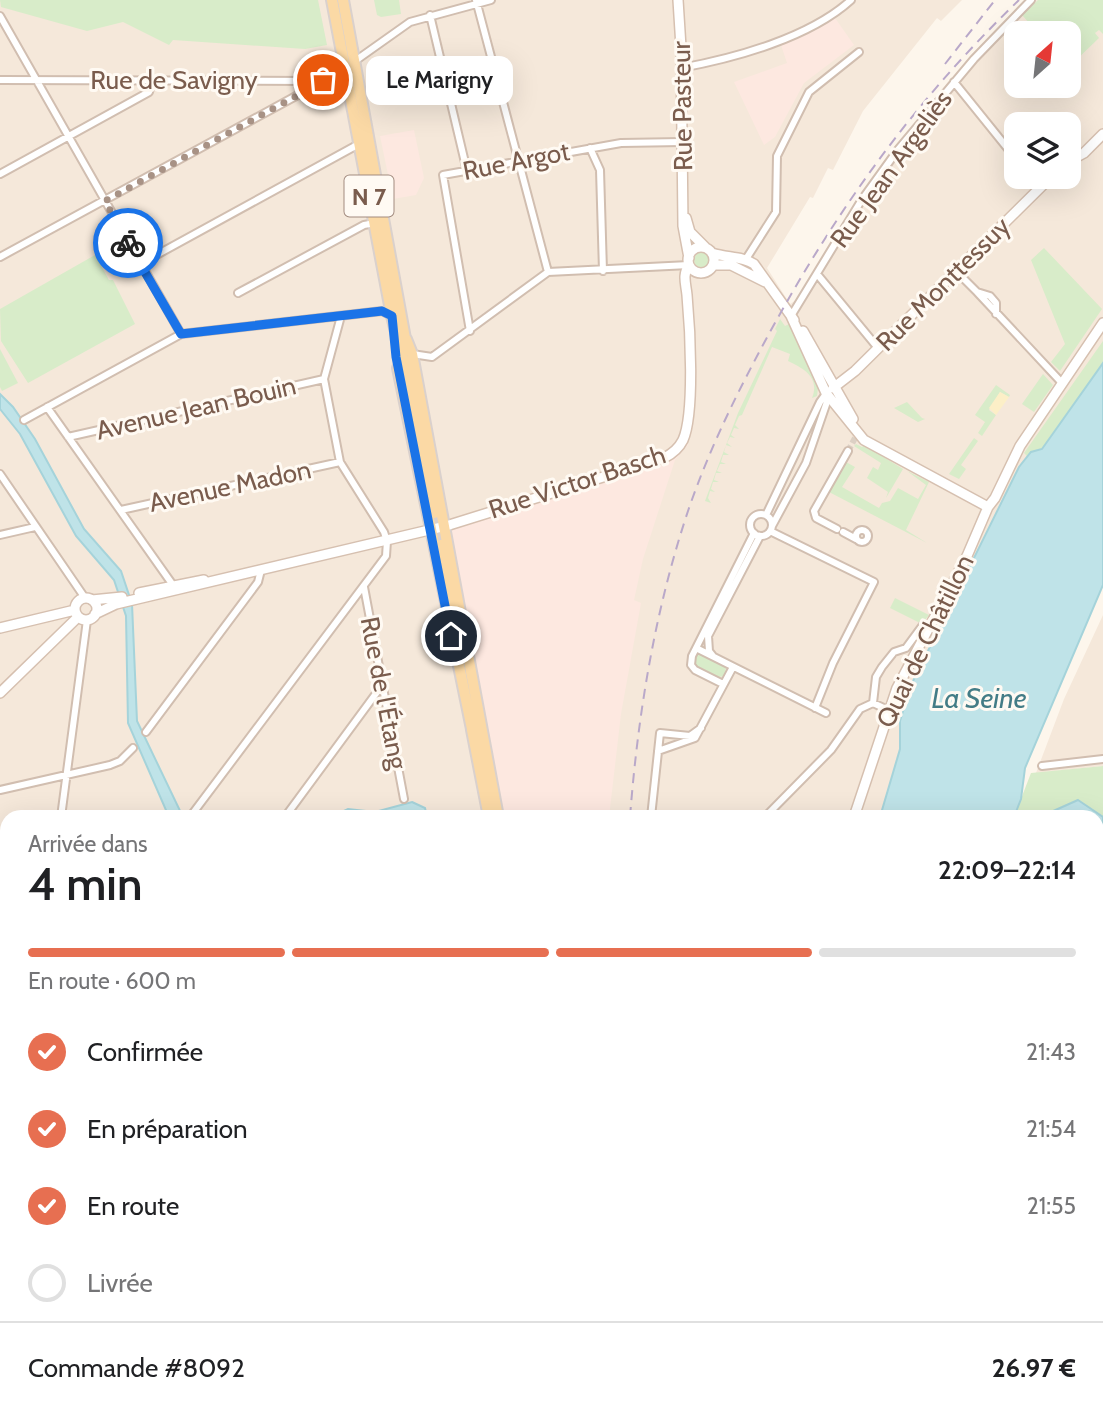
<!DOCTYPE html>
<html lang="fr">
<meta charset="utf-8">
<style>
:root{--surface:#fff;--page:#f2f2f2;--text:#202124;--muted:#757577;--line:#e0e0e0;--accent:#e76f51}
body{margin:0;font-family:Cabin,sans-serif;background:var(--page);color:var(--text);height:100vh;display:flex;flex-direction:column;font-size:26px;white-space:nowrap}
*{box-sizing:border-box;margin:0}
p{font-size:23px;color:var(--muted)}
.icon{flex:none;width:38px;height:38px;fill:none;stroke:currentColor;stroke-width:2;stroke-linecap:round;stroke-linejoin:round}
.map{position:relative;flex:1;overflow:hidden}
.side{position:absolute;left:0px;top:810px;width:1104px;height:618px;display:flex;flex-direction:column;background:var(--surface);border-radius:21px 21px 0 0;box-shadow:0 7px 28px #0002}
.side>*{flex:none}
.needle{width:46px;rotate:27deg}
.controls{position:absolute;left:1004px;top:21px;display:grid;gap:14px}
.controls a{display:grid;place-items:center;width:77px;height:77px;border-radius:14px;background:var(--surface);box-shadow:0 7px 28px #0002;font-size:35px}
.pin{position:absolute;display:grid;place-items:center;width:60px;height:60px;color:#fff;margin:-30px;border:4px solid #fff;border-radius:50%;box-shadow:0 2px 7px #0007}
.courier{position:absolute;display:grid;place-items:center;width:70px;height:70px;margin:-35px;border:5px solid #1a73e8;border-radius:50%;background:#fff;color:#222;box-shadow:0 2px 9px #0007}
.bubble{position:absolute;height:49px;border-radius:14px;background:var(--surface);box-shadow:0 7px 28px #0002;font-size:23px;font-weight:600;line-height:49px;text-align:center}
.headline em{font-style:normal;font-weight:600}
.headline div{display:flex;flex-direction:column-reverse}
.headline{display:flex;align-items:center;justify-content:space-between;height:119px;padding:0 28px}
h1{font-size:46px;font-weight:600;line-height:52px}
.bar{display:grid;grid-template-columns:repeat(4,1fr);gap:10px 7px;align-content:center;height:84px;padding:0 28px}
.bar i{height:9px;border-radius:5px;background:var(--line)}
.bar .active{background:var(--accent)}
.bar p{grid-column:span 4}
.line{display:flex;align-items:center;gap:18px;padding:0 28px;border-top:2px solid var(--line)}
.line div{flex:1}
ol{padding:0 28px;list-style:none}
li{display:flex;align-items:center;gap:21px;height:77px}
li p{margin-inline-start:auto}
li .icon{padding:7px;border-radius:50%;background:var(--accent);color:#fff;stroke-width:4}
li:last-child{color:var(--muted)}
li i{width:38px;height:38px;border:4px solid var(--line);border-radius:50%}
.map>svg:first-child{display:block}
.residential{fill:#f5e8da;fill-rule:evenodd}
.commercial{fill:#fde8e0}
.industrial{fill:#efe9e4}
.green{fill:#d8ecc9}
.sand{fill:#fcefc7}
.water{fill:#bfe3e8;stroke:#a5d3da;stroke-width:2}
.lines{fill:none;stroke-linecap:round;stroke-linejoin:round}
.street-tunnel{stroke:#dcd0c4;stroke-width:6;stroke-dasharray:6 3;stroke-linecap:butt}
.primary-tunnel{stroke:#dcd0c4;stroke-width:10;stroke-dasharray:10 5;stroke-linecap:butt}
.street-casing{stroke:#d1beb0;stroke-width:10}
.secondary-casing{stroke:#d6c0b0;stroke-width:12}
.primary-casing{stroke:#dad1cd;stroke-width:14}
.street{stroke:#fff;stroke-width:6}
.secondary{stroke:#fff;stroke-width:9}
.primary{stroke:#fbd9a5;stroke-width:10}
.rail{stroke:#b9a8c9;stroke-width:2;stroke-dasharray:10 7;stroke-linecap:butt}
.done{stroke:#a89285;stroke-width:7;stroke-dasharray:0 12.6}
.route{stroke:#1a73e8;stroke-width:9}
.labels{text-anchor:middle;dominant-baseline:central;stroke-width:6;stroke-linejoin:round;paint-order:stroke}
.shield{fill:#fffaf3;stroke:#a28b7f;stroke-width:2}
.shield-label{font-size:24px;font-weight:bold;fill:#7a5c4d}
.street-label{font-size:26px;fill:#7a5c4d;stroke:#fffaf3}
.water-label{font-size:28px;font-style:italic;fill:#437c86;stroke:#fffaf3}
</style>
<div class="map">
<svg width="1103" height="1427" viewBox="0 0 1103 1427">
<rect width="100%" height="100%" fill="#fdf6ec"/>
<path class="residential" d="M0 0H962L941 21 937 18 863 111 833 170 828 168 813 198 810 197 767 268 790 304 796 300 871 182 903 138 948 82 1026 0H1103V482L944 817H7V1421H601L602 1427H0ZM1017 33H1069V86H1017ZM1017 124H1069V177H1017Z
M1103 615V766L1036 773 1064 699Z"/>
<path class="commercial" d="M835 18 854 45 804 83 775 137 764 145 734 82 787 63 780 42Z
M414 130 424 178 416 195 393 199 380 136Z
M685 433 688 445 675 460 643 559 634 600 641 603 621 714 609 817H499L446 526 670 455Z"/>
<path class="industrial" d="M797 1421H938L943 1427H801Z"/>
<path class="green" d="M0 0H318L327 45 305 49 173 40 169 45 123 22 87 31 1 7Z
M374 0H399L401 14 381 17 377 15Z
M1038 0H1103V34L1099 30 1095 33 1099 38 1069 67V33H1038L1022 15Z
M1044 248 1102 309 1060 371 1051 362 1065 344 1031 260Z
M694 260a8 8 0 1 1 16 0a8 8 0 1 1-16 0Z
M95 255 109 280H113L135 324 28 383 1 341 0 309Z
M780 319 785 326 789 324 818 388 817 396 812 398C820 378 805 369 788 361L790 354 772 347 742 415 739 416 735 425 739 429 734 428 731 435 735 438 730 437 727 443 732 447 726 445 724 452 729 455H723L721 462 726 464H720L717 471 722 473H716L714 480 719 482H713L711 489 715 492 710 491 708 498 711 503 705 501 738 413 777 331 775 329Z
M1103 341V363L1042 449 1027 456 1024 453Z
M0 349 18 383 2 391 0 387Z
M1043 374 1053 385 1034 412 1022 404Z
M996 385 1010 395 1009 397 1000 392 989 410 996 415 982 436 978 433 985 422 975 415Z
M907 402 922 418 925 419 918 422 894 408Z
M974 438 978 441 961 465 966 469 959 479 949 474Z
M856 444 862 447 864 445 903 469 886 498 888 492 867 478 873 467 878 470 881 463 854 446Z
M846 462 855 467 842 487 879 508 882 503 890 501 898 488 918 499 926 485 907 471 929 482 906 530 927 543 829 492Z
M895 598 929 615 922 624 890 608Z
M700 653 726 666 725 676 719 677 695 665 694 658Z
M1103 766V817L1078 800 1051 812V817H1014L1031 773Z
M1097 912H1103V1146H1097Z
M1103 1191V1276L1101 1264H1097V1192Z
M1103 1284V1344C1091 1331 1096 1298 1103 1284Z
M1097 1356 1103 1369V1427H1097L1095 1421H1097Z
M733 1421H775L778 1427H734Z"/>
<path class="sand" d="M1000 392 1009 397 996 415 989 408Z"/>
<path class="water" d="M1103 363V585L1025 768 1021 799 1014 817H880L900 749V721L911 685 1019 467 1031 452 1042 449Z
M0 394 13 407 35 439 84 529 121 571 132 604 137 721 183 817H169L128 723 126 616 114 580 76 536 20 434 0 409Z
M1078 800 1103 817V912H1097V817H1051V812Z
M412 802 425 808 427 817H331L348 809 375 812Z
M1097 1146H1103V1191L1097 1192Z
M937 1421H1095L1097 1427H933Z"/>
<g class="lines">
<path class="street-tunnel" d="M848 451 855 438"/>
<path class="primary-tunnel" d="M434 513 441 545"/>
<defs>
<path id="street" d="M476 0 548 272
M430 15 467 171
M0 16 181 334
M355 61 410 22 491 0
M681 68C735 58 809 38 851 0
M0 80 315 81 337 79 347 74
M954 82 1017 160
M590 148 600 170 603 271
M0 174 149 92 152 80
M1031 177 1040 188
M0 257 307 90 315 81
M746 259 776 212 777 156 809 92 859 52
M140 264 359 144
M956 271 977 292
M817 274 878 348
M238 293 364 225 375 223
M996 314V303L990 296 977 292 1062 383
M791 316 861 201 897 151 974 59 1031 0
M470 331 443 175 621 143 682 142
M412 354 432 357 548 272 689 265
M47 407 175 588
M24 420 181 334 382 311 392 316
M68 437 324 379
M0 474 85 598
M121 510 340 462
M750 525a11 11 0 1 1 22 0a11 11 0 1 1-22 0Z
M766 515 820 402 828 391
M772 526 806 463 829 396
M837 529 816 518 814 511 848 451
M856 536a6 6 0 1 1 12 0a6 6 0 1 1-12 0Z
M770 531 874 582 833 663 815 708
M843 532 856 539
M0 535 35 527
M364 587 404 799
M696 648 826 713
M713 656 709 651 708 636 760 536
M723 684 695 670 691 665 692 656 754 533
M873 703 876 677 882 667 894 652 906 648 923 625 929 628
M146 732 258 582 261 570
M658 751 695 738 733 667
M1042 766 1103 759
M0 790 110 765 120 761 133 748
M61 817 87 620
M190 817 386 556 387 541 384 532 340 462 324 379 341 316
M285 817 383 684
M651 817 660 733 690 736 701 728
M765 817 831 750 860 709 873 703 888 710
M0 871 7 869
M0 955 7 953
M0 1039 7 1037
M1097 1258 1103 1259
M113 1421 114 1427
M259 1421 260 1427
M0 1426V1427"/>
<path id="secondary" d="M678 0 681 47 683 226 689 258
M1069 161 1084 153 1103 134
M686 218 690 232 705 247
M688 260a13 13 0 1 1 26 0a13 13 0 1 1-26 0Z
M712 253C727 258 742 256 754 264L794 320
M713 265H731L765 282
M791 316 826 393 864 440 988 507
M803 331 853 419
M833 388 855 371 1051 177
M139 593 204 580
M75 609a11 11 0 1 1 22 0a11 11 0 1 1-22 0Z
M92 600 122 597
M95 614 116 604 446 526 664 458C672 454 679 448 683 440 695 413 690 327 687 295 686 284 682 275 689 265
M0 628 75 610
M0 693 78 617
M854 817 897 688 967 556 988 507 995 498 1020 446 1103 323
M0 1174 7 1166
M857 1421 858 1427"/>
<path id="primary" d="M332 0 392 316 411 392 434 513
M343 0 406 344
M406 339 412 354 498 817
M398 368 473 734
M441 545 456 626
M472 730 489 817
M604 1421 605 1427
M616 1421 617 1427
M375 1427 397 1421"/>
</defs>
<use href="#street" class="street-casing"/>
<use href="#secondary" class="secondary-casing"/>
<use href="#primary" class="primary-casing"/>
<use href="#street" class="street"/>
<use href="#secondary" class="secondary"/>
<use href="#primary" class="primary"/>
<path class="rail" d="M945 64 995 0
M630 817C638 713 655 610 688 511 708 452 735 397 764 343 834 213 913 102 1019 0
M717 1421 719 1427"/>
</g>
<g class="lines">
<path class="done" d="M128 243 105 201 307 90 315 81 323 80"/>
<path class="route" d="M128 243 181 334 382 311 392 316 396 357 451 636"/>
</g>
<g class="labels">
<rect class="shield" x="344.5" y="175.5" width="49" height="41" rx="5"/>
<g class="shield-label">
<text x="369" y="196">N 7</text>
</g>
<g class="street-label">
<text x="174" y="80">Rue de Savigny</text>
<text transform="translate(682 106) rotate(-91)">Rue Pasteur</text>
<text transform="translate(516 161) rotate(-11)">Rue Argot</text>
<text transform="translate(891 169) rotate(-54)">Rue Jean Argeliès</text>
<text transform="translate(943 284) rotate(-45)">Rue Monttessuy</text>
<text transform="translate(196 408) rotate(-13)">Avenue Jean Bouin</text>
<text transform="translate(577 482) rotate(-18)">Rue Victor Basch</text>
<text transform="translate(230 486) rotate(-12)">Avenue Madon</text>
<text transform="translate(925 641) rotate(-64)">Quai de Châtillon</text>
<text transform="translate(384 693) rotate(79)">Rue de l'Étang</text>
</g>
<g class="water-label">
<text x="979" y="698">La Seine</text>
</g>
</g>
</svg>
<div class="controls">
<a><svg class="needle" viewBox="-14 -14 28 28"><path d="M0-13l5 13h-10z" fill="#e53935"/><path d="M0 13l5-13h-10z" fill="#757577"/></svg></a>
<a><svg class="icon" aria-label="layers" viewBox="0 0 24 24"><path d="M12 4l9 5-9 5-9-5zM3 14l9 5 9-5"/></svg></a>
</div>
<div class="pin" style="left:323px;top:80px;background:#ea580c"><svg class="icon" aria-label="bag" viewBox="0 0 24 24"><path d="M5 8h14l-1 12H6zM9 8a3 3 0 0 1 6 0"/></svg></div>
<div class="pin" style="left:451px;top:636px;background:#1f2937"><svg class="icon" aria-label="home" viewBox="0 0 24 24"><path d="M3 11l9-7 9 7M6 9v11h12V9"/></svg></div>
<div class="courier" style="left:128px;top:243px"><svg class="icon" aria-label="bike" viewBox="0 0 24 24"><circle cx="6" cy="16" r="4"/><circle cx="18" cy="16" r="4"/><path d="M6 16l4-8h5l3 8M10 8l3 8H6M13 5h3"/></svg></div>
<div class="bubble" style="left:366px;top:56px;width:147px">Le Marigny</div>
<section class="side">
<div class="headline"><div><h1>4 min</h1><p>Arrivée dans</p></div><em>22:09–22:14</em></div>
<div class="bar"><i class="active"></i><i class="active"></i><i class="active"></i><i></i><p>En route · 600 m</p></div>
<ol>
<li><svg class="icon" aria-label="check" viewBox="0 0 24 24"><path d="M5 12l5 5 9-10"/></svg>Confirmée<p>21:43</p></li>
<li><svg class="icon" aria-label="check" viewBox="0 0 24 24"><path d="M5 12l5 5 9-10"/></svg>En préparation<p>21:54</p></li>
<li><svg class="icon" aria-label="check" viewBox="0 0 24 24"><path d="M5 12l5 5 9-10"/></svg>En route<p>21:55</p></li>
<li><i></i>Livrée</li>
</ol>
<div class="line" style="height:91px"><div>Commande #8092</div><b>26.97 €</b></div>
</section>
</div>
